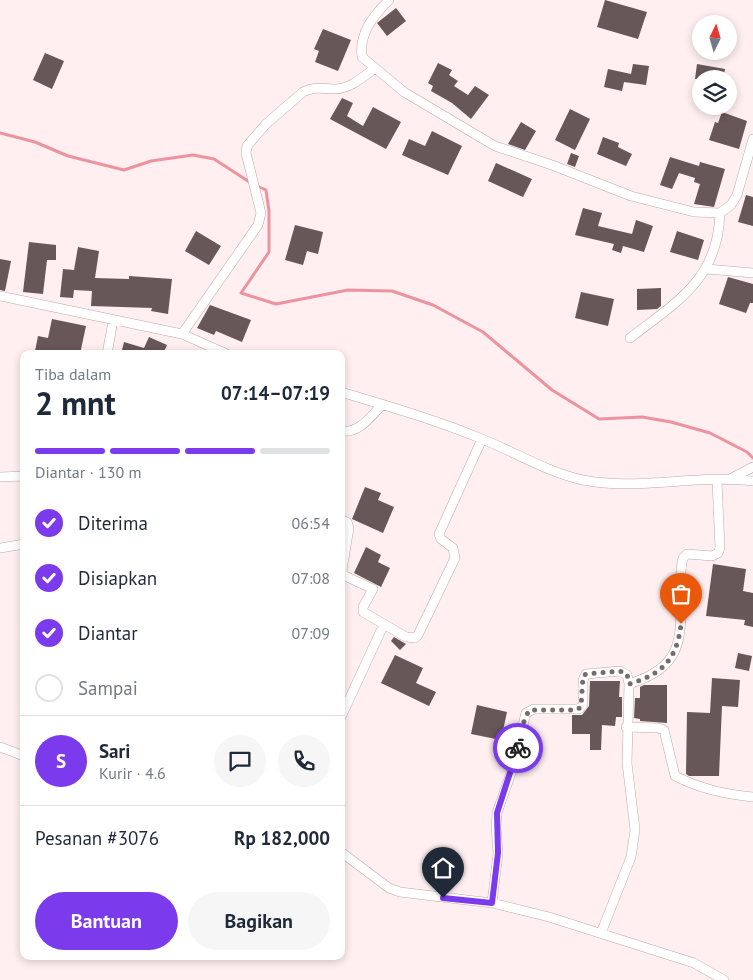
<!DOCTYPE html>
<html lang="id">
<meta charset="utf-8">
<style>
:root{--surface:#fff;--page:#f6f6f7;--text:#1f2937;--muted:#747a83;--line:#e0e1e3;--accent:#7c3aed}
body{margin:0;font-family:"PT Sans",sans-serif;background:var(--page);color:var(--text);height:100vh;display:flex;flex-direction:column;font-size:19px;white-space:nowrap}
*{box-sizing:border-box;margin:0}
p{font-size:16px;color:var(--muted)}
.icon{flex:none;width:28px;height:28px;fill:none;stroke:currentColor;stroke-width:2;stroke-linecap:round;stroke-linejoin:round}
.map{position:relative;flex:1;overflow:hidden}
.side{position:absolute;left:20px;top:350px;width:325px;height:610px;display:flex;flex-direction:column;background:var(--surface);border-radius:10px;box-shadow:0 2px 8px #0003}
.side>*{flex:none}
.needle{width:32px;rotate:5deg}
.tools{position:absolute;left:692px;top:15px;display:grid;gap:10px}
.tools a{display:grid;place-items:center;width:45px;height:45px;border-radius:50%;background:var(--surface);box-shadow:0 2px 8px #0003;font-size:25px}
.pin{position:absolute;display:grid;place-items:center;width:42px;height:42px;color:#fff;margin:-51px -21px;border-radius:50% 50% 50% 0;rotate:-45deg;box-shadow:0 0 5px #0007}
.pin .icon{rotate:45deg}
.courier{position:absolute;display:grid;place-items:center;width:50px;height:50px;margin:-25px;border:4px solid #7c3aed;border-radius:50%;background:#fff;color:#222;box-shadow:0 1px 6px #0007}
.head em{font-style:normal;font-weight:600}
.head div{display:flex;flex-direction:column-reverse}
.head{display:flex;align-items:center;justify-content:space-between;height:85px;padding:0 15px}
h1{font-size:32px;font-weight:600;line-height:38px}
.bar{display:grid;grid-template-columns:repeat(4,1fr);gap:8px 5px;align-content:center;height:60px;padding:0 15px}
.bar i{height:6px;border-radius:4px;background:var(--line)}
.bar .on{background:var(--accent)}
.bar p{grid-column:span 4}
.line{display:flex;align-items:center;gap:12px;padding:0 15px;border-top:1px solid var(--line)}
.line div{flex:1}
.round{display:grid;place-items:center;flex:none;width:52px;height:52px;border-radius:26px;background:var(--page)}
ol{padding:0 15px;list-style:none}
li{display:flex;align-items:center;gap:15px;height:55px}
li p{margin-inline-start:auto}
li .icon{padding:5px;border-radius:50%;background:var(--accent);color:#fff;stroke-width:4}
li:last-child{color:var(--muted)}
li i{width:28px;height:28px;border:2px solid var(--line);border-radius:50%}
.cta{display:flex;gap:10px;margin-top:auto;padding:10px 15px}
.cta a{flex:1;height:58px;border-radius:30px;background:var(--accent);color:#fff;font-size:20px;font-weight:600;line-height:58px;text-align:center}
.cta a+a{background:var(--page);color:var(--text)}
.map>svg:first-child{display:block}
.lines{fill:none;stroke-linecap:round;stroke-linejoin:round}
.stream{stroke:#ec939f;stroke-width:3}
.building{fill:#685759}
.minor-casing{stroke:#bca9ab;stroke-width:10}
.minor{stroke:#fff;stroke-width:9}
.done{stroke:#766c6d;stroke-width:5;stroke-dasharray:0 9}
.route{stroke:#7c3aed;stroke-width:6}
</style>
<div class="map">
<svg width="753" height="980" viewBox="0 0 753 980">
<rect width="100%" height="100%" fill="#ffeff0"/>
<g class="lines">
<path class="stream" d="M0 133 35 142 68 156 124 170 151 161 193 155 214 159 251 183
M257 186 266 190 269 211V252L241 293 276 304 348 290 392 291 433 305 483 332 552 390 599 419 642 417 671 422 710 433 747 452 753 458"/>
</g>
<path class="building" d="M605 0 647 12 638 39 597 27Z
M396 8 406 21 387 36 377 23Z
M323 29 351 40 338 71 315 62 319 51 314 49Z
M45 53 64 61 52 89 33 80Z
M438 63 452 70 449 75 458 81 454 86 468 95 475 86 489 95 471 119 452 103 431 91 433 86 428 83Z
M633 64 649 66 646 85 624 82 622 91 604 87 608 69 631 74Z
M697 64 725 69 723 79H695Z
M342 98 353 103 347 116 363 126 373 107 401 122 386 149 330 119Z
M570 109 590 119 575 150 555 140Z
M722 112 747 121 739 149 709 140 715 122 718 123Z
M521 122 536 131 525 150 508 144Z
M432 131 462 146 448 175 402 155 409 139 425 146Z
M603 137 619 143 618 147 632 154 626 166 597 154Z
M571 153 579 156 575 167 567 164Z
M670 157 699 166 700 162 725 169 714 207 694 204 700 184 694 182 695 178 679 173 672 189 660 185Z
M496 163 532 179 523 197 488 181Z
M746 195 753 197V226L738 222Z
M583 208 602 213 598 226 632 234 636 220 653 226 644 252 623 246 621 253 612 250 614 244 575 235Z
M295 225 323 232 318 254 307 251 303 265 285 260Z
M196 231 221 246 209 265 185 251Z
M677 231 704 240 698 260 670 252Z
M29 242 56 245V260H47L43 294 23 292Z
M78 247 99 251 95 278 129 279V276L172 279 168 314 151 311 152 308 91 306 92 291 74 290 73 298 60 297 63 269 74 270Z
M0 259 11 261 5 291 0 290Z
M728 277 753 284V303H750L746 313 719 304Z
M661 288V306L657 309 637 310V289Z
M581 292 614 299 608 326 575 318Z
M210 305 251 320 242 342 216 331 214 335 197 328Z
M52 319 86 326 80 354H49L35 351 38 336 48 338Z
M149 337 167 345 163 354H121L124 342 144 348Z
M365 487 381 493 378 500 394 507 383 533 352 519Z
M366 547 381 555 378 562 390 568 381 587 354 573Z
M713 564 746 569 743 591 753 593V627L744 625 745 620 706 616Z
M394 637 406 644 400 650 391 641Z
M738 653 752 656 749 671 735 668Z
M395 655 423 668 416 683 436 692 429 706 381 683Z
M712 678 740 680 738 707 722 706 719 776H689L686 774 687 712 710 713Z
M590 681H620L619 697H622V717H616L615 726 602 725 601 750H590V734H572V715H582L589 706Z
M644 685H667V723L640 721V719L634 718 635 698H640V687Z
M477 705 507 712 501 740 471 734Z"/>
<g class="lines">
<defs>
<path id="minor" d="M389 0C373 16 359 33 362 57L404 92 495 146 552 165 631 196 694 212 720 213 731 205 737 195 753 139
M707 269 753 273
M0 296 182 334 227 354
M182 334 258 225 261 213 246 153 247 146 266 124 303 92C315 86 321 89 333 89 349 90 363 77 375 68
M630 338C678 301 718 279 720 213
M107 354 113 321
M341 392C388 406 436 420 482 439 515 452 547 472 583 480 640 491 697 474 753 481
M341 431C359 434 371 416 382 405
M0 477 24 476
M732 478 753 467
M341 520 347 522 349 528 342 570 343 575 373 589 363 607V612L406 637 415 638 418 635 455 558 453 548 441 539 439 534 482 439
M0 548 24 544
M341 717 384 624
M626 727 658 728 664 730 675 776C701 789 724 794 753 797
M0 747 24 756
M341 852 389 888 400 892 492 903 549 917 694 963 724 980
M492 903 498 853 496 827 497 813 511 773 526 713 534 709H579L583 705V680L586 674 620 671 627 675 629 684
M601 933 631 857 635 830 627 763 629 684C684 667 681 639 681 589 681 579 680 568 683 558L687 554 712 556 718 553 720 548 717 481"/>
</defs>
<use href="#minor" class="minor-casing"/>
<use href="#minor" class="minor"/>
</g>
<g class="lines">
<path class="done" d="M518 748 525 717 530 710H576L581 707 583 676 586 674 620 671 627 674 629 684C662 674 677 660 681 624"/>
<path class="route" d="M443 898 492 903 498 853 497 813 518 748"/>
</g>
</svg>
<div class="tools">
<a><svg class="needle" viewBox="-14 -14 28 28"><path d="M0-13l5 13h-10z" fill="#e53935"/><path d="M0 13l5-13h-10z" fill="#747a83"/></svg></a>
<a><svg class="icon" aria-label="layers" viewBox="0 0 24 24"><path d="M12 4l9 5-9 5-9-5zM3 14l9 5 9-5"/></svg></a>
</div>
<div class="pin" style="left:681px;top:624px;background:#ea580c"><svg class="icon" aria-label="bag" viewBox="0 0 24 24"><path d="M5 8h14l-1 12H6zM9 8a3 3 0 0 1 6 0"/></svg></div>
<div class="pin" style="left:443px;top:898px;background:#1f2937"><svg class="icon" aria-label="home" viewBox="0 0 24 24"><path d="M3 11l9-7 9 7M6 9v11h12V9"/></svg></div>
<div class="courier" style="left:518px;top:748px"><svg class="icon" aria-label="bike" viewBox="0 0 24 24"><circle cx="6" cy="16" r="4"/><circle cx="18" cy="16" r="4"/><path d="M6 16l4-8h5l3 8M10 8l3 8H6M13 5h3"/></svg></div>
<section class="side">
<div class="head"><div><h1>2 mnt</h1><p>Tiba dalam</p></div><em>07:14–07:19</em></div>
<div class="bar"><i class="on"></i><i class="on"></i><i class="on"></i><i></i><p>Diantar · 130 m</p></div>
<ol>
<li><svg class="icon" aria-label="check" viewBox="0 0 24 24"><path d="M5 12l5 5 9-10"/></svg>Diterima<p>06:54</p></li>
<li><svg class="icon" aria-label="check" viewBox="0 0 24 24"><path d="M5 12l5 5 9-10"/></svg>Disiapkan<p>07:08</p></li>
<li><svg class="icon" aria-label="check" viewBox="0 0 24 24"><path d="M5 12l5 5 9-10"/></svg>Diantar<p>07:09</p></li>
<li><i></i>Sampai</li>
</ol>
<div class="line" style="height:90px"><b class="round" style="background:var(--accent);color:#fff">S</b><div><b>Sari</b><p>Kurir · 4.6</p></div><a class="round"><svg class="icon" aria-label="chat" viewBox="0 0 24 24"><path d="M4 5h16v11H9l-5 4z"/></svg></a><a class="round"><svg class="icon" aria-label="phone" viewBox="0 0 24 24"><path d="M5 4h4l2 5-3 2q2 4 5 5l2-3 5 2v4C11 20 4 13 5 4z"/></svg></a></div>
<div class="line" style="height:65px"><div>Pesanan #3076</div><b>Rp 182,000</b></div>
<div class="cta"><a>Bantuan</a><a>Bagikan</a></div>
</section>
</div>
